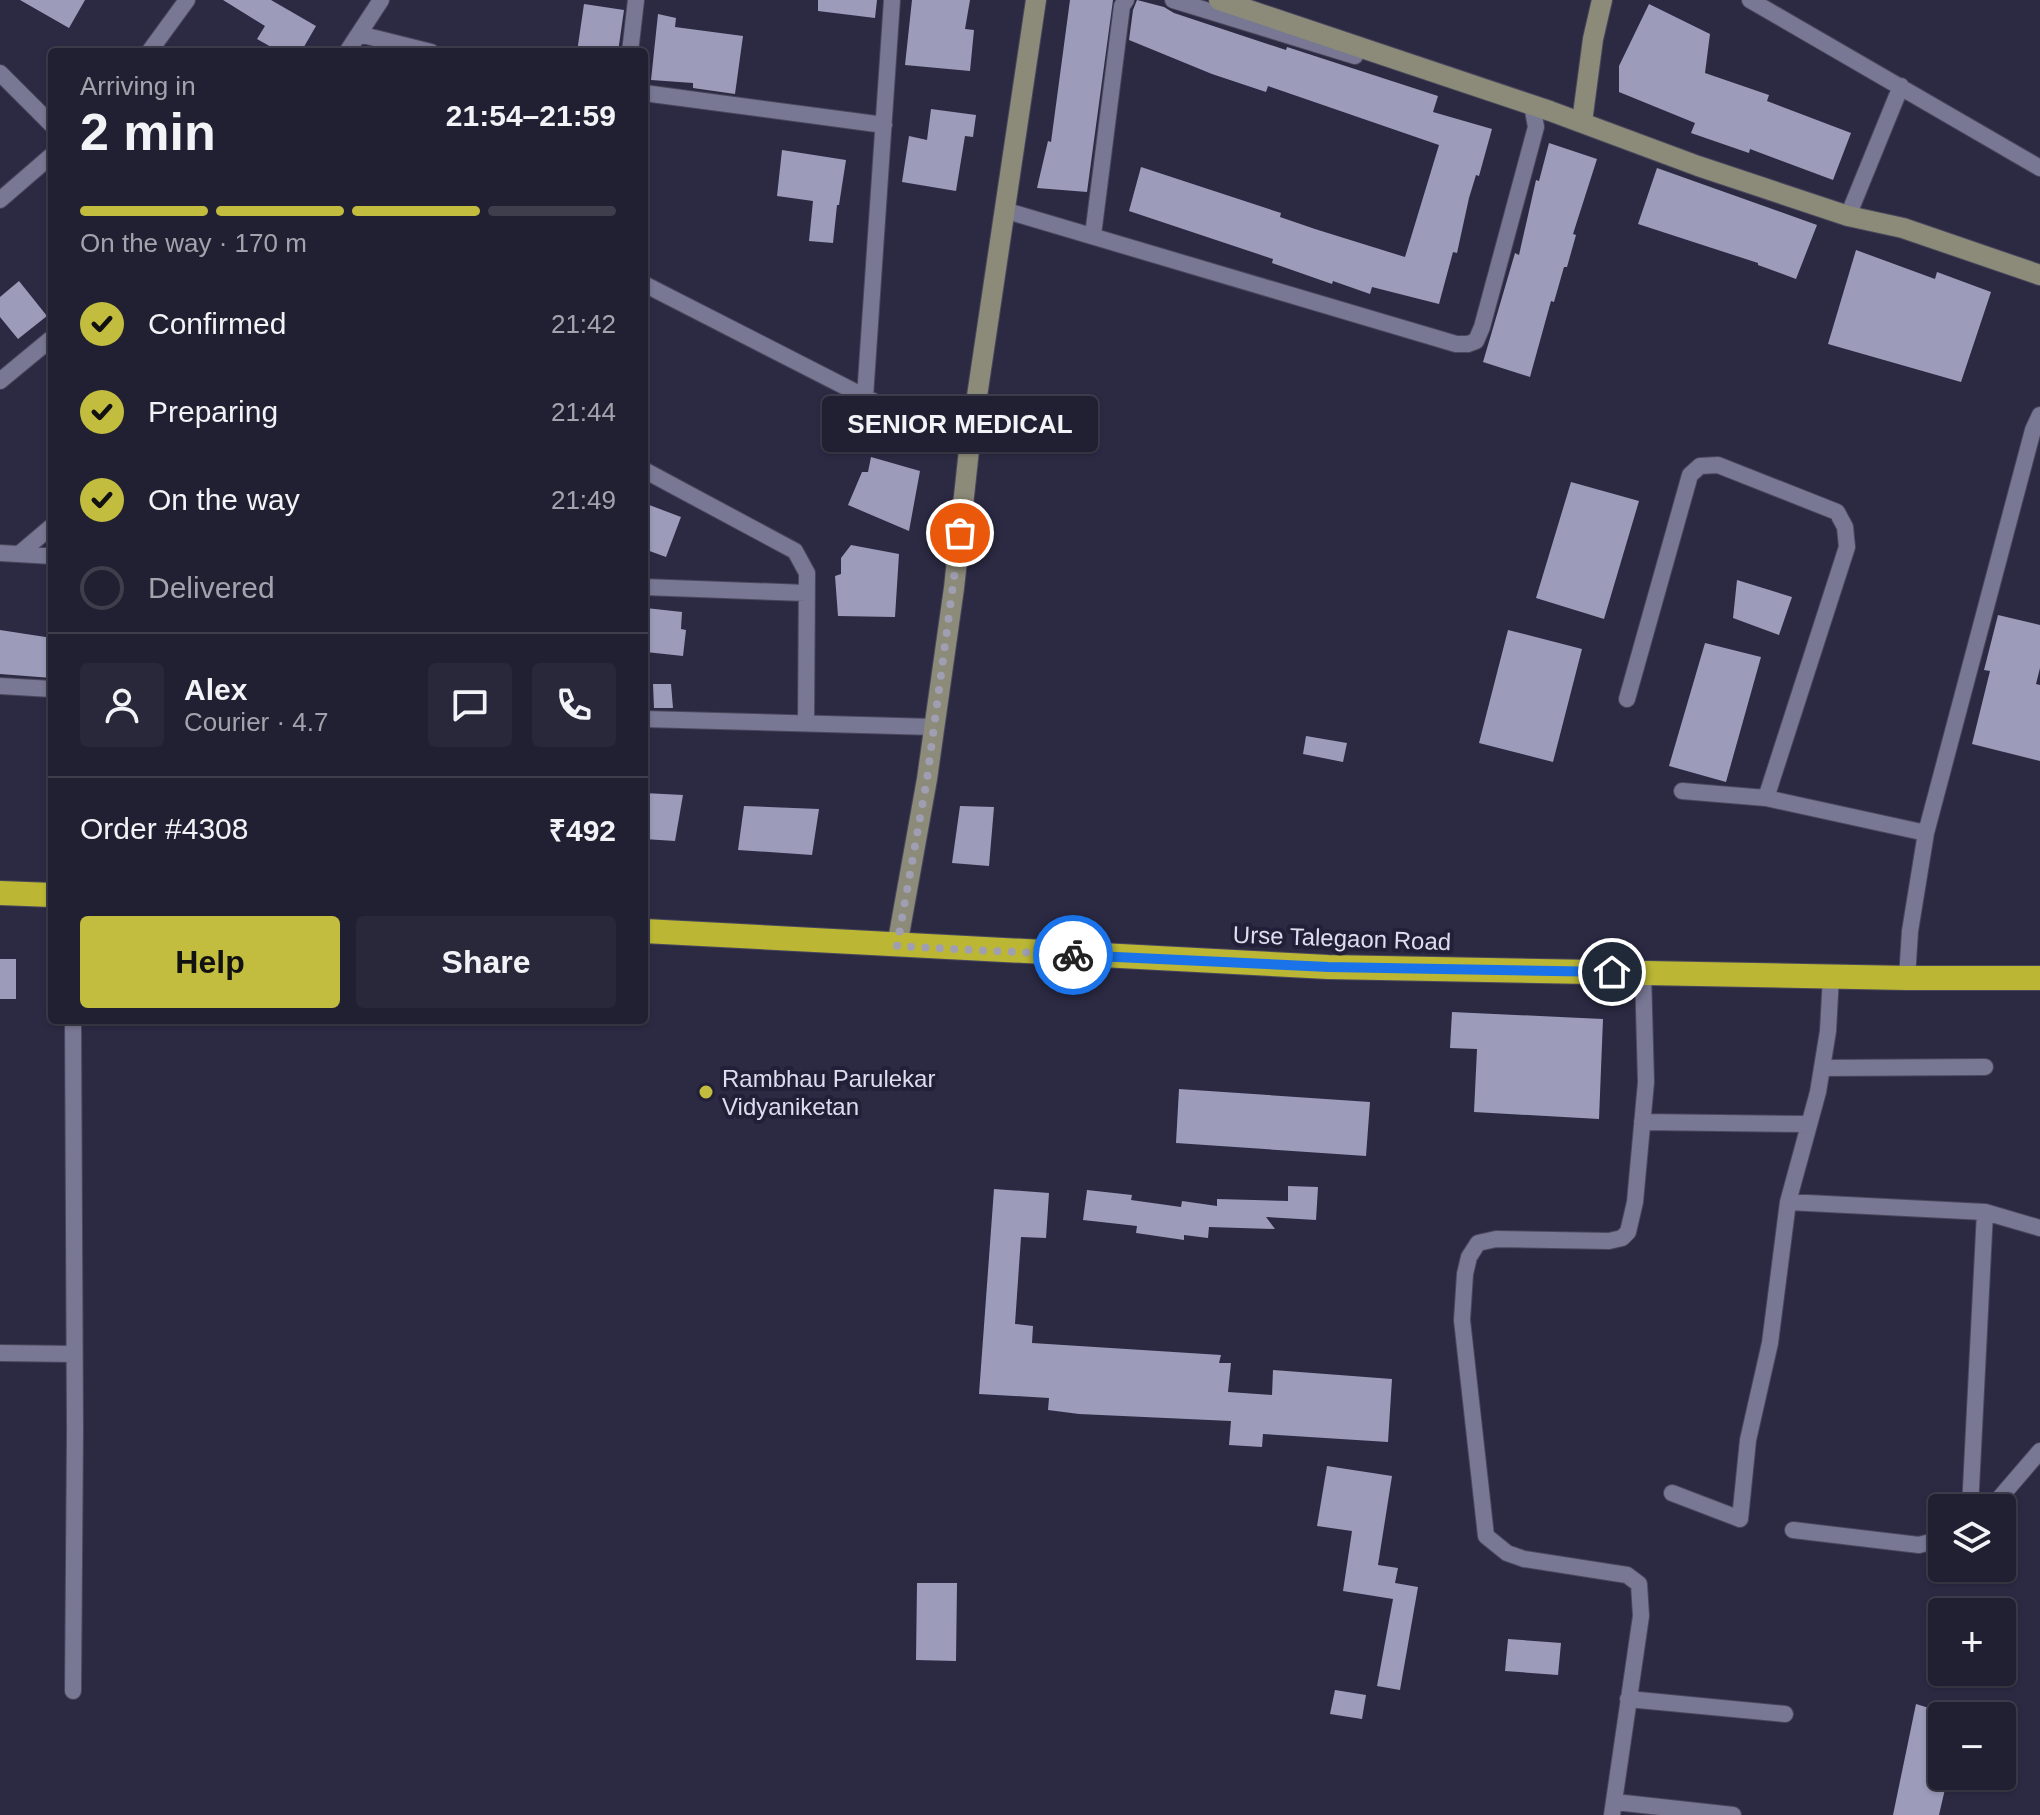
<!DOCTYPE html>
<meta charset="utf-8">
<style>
:root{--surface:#212032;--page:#29283a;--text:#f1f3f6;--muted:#a2a3ac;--line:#3e3e4d;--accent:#c2bd3f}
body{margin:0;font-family:Arial,sans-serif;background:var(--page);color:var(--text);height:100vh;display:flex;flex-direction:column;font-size:30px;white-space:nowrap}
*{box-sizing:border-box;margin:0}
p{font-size:26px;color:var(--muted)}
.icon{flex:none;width:44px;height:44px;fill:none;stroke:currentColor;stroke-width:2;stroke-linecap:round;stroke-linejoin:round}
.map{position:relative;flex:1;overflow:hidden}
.details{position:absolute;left:48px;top:48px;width:600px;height:976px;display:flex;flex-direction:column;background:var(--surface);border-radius:8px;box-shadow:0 2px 6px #0004,0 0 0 2px var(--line)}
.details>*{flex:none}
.tools{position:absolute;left:1928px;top:1494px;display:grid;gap:16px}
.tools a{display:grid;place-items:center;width:88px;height:88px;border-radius:8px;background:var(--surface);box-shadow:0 2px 6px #0004,0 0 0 2px var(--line);font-size:40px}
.pin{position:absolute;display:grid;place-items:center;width:68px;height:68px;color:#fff;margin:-34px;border:4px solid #fff;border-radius:50%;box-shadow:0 2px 8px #0007}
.courier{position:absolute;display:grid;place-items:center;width:80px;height:80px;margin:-40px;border:6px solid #1a73e8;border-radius:50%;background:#fff;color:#222;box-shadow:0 2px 10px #0007}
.bubble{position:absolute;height:56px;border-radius:8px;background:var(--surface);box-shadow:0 2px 6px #0004,0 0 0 2px var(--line);font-size:26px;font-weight:700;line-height:56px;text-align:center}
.summary em{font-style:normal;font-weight:700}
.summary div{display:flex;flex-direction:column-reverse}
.summary{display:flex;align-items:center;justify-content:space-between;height:136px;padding:0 32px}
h1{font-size:52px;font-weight:700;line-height:60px}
.bar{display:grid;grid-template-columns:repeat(4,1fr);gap:12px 8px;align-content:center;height:96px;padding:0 32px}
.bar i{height:10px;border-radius:6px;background:var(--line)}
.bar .on{background:var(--accent)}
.bar p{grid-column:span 4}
.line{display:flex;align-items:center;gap:20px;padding:0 32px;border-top:2px solid var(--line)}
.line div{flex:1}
.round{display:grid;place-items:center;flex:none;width:84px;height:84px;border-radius:8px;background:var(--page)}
ol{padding:0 32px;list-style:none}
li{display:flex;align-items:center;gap:24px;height:88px}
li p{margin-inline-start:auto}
li .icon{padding:8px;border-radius:50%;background:var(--accent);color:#111;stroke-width:4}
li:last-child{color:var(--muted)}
li i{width:44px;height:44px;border:4px solid var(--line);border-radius:50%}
.cta{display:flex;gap:16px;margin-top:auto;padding:16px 32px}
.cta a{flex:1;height:92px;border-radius:8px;background:var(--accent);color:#111;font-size:32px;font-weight:700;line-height:92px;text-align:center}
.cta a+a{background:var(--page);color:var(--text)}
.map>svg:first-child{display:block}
.building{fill:#9c9cba}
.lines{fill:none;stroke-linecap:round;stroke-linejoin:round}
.street-casing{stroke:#49475c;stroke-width:18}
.secondary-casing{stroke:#49475c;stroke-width:22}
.highway-casing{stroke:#49475c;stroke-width:26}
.street{stroke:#787794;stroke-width:16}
.secondary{stroke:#8c8a78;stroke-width:20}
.highway{stroke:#bbb735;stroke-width:24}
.done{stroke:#9f9eb2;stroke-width:8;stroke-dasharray:0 14.4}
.route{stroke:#1a73e8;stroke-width:10}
.poi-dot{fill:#c2bd3f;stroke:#222038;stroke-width:3}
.labels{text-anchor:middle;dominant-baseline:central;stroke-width:8;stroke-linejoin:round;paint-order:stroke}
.street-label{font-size:24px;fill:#dddded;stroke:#222038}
.poi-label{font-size:24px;fill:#dddded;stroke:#222038;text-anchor:start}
</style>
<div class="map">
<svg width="2040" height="1815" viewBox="0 0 2040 1815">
<rect width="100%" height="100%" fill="#2c2a43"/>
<path class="building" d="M20 0H85L69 28Z
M223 0H271L316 26 301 52H280L257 39 265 26Z
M818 0H877L875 18 818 11Z
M912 0H970L965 29 974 30 970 71 905 65Z
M1070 0H1113L1087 192 1037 188 1048 141 1051 142Z
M1137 0 1164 7 1174 13 1286 50 1287 47 1438 96 1433 112 1492 129 1479 176 1476 175 1469 198 1457 253 1453 252 1439 304 1372 287 1370 294 1333 281 1332 284 1272 263 1273 259 1129 211 1141 167 1281 213 1280 217 1315 229 1405 257 1439 145 1268 86 1266 92 1212 74 1129 40 1133 10Z
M584 4 624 10 618 52H577Z
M1649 4 1710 34 1705 73 1769 95 1767 101 1851 133 1833 180 1750 149 1749 153 1691 133 1695 123 1619 92V66Z
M658 14 676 18 675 27 743 36 735 94 693 88V83L651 80Z
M931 109 976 115 973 137 965 136 956 191 902 182 909 136 927 140Z
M1549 143 1597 159 1573 234 1576 235 1567 267H1564L1554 302 1551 301 1530 377 1483 362 1515 253 1519 255 1536 180 1539 181Z
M782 150 846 160 839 205H837L833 243 809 241 813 201 777 196Z
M1657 168 1817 225 1796 279 1758 265V263L1638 224Z
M1856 250 1935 279 1937 272 1991 292 1961 382 1828 344Z
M19 281 47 316 18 339 0 317V297Z
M871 457 920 471 909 531 848 505 862 472H868Z
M1571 482 1639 501 1604 619 1536 598Z
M644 503 681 517 666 557 644 549Z
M851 545 899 554 895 617 838 616 835 576 841 574V558Z
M1737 580 1792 597 1779 635 1733 618Z
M646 608 682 612 681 629 686 630 683 656 646 652 648 638 644 637Z
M1998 615 2040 625V668L2036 684 2040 685V761L1972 744 1990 671 1984 670Z
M0 630 52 638V678L0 674Z
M1508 630 1582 649 1553 762 1479 743Z
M1705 643 1761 657 1726 782 1669 766Z
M653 684H671L673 708H654Z
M1306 736 1347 743 1343 762 1303 754Z
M644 793 683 795 675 841 644 839Z
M744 806 819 809 812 855 738 850Z
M960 806 994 807 989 866 952 863Z
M0 959H16V999H0Z
M1452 1012 1603 1019 1599 1119 1474 1112 1477 1049 1450 1048Z
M1179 1089 1370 1102 1366 1156 1176 1143Z
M1288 1186 1318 1187 1316 1220 1266 1217 1275 1229 1209 1227 1208 1238 1184 1235V1240L1136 1233 1137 1226 1083 1220 1087 1190 1132 1195 1131 1200 1181 1207 1182 1201 1217 1206V1199L1288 1201Z
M994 1189 1049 1193 1046 1238 1021 1237 1015 1324 1033 1326 1032 1343 1221 1355 1219 1363H1231L1228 1392 1272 1395 1273 1370 1392 1379 1388 1442 1263 1434 1262 1447 1229 1445 1231 1421 1079 1414 1048 1410 1049 1398 979 1394Z
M1327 1466 1392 1476 1378 1565 1398 1568 1395 1583 1418 1587 1400 1690 1377 1686 1393 1599 1343 1591 1352 1531 1317 1526Z
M917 1583H957L956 1661 916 1660Z
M1508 1639 1561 1643 1558 1675 1505 1671Z
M1335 1690 1366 1695 1362 1719 1330 1714Z
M1916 1704 1942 1712V1776H1948L1939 1815H1893Z"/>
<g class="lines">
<defs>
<path id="street" d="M1173 0 1355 56
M1750 0 2040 168
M359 34 431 52
M149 52 187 0
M347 52 381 0
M630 52 636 0
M0 73 52 125
M644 93 884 125
M0 200 52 155
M1007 211 1456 344H1468L1476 341 1482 327 1536 127 1532 105
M1848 216 1901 86
M1093 235 1122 6 1126 0
M644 284 969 450
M0 381 52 338
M865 397 892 0
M644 470 795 551 807 573 806 723
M0 553 52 556
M19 554 52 526
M644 587 806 593
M0 686 52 689
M1627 699 1690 475 1700 466 1718 465 1837 512 1845 527 1847 547 1766 798
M644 719 934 727
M1682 791 1766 798 1926 833
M1907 978 1910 931 1926 833 2033 430 2040 415
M1822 1068 1985 1067
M1642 1122 1809 1124
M1788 1202 1985 1212 2040 1228
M0 1353 74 1354
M1672 1493 1740 1519 1748 1440 1770 1343 1788 1202 1818 1092 1828 1031 1831 976
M1970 1508 1985 1212
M1991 1508 2040 1451
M1793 1530 1919 1545 1942 1539
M73 1691 75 1431 73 1020
M1628 1699 1785 1714
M1615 1802 1733 1815
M1612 1815 1641 1616 1639 1584 1627 1575 1524 1559 1507 1553 1486 1536 1462 1320 1465 1274 1469 1257 1478 1243 1496 1239 1609 1241 1622 1238 1628 1232 1635 1202 1646 1082 1643 973"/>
<path id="secondary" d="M1219 0 1550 111 1698 166 1848 216 1903 228 2040 275
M1582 122 1593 39 1602 0
M897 946 927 779 954 588 969 450 1036 0"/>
<path id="highway" d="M0 893 52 895
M644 931 1328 967 1907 978H2040"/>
</defs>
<use href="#street" class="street-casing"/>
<use href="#secondary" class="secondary-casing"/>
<use href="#highway" class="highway-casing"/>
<use href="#street" class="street"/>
<use href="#secondary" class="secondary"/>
<use href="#highway" class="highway"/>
</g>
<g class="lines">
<path class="done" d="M960 533 927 779 897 946 1073 955"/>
<path class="route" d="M1073 955 1328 967 1612 972"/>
</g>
<circle class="poi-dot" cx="706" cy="1092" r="8"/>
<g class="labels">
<g class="street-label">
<text transform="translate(1342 938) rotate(2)">Urse Talegaon Road</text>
</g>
<g class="poi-label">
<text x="722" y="1078">Rambhau Parulekar<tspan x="722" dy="28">Vidyaniketan</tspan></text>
</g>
</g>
</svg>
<div class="tools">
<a><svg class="icon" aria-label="layers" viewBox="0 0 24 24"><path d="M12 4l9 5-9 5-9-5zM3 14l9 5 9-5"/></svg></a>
<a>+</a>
<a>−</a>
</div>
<div class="pin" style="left:960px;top:533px;background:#ea580c"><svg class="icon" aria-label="bag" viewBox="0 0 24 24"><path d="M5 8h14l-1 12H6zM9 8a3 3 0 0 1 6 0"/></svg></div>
<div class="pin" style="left:1612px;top:972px;background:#1f2937"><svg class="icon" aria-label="home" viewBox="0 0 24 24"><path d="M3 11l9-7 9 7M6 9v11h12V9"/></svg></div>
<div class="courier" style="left:1073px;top:955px"><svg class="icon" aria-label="bike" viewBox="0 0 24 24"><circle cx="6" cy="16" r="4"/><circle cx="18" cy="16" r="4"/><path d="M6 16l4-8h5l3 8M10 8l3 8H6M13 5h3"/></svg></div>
<div class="bubble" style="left:822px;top:396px;width:276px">SENIOR MEDICAL</div>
<section class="details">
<div class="summary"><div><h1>2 min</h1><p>Arriving in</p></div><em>21:54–21:59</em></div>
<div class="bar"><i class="on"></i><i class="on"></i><i class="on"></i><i></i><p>On the way · 170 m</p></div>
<ol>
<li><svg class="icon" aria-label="check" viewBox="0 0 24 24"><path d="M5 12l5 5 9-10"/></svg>Confirmed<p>21:42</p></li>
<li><svg class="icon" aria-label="check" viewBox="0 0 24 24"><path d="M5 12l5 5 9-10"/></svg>Preparing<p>21:44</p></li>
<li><svg class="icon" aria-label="check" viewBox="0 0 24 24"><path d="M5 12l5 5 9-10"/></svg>On the way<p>21:49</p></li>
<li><i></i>Delivered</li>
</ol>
<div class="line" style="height:144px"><a class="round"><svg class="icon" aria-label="person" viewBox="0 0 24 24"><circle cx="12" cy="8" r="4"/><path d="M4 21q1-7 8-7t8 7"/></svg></a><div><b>Alex</b><p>Courier · 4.7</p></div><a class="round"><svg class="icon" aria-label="chat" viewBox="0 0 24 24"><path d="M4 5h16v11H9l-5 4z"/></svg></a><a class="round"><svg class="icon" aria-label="phone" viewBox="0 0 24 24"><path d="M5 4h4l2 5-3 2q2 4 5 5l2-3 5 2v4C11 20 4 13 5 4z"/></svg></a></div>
<div class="line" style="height:104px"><div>Order #4308</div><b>₹492</b></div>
<div class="cta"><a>Help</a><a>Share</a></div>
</section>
</div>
